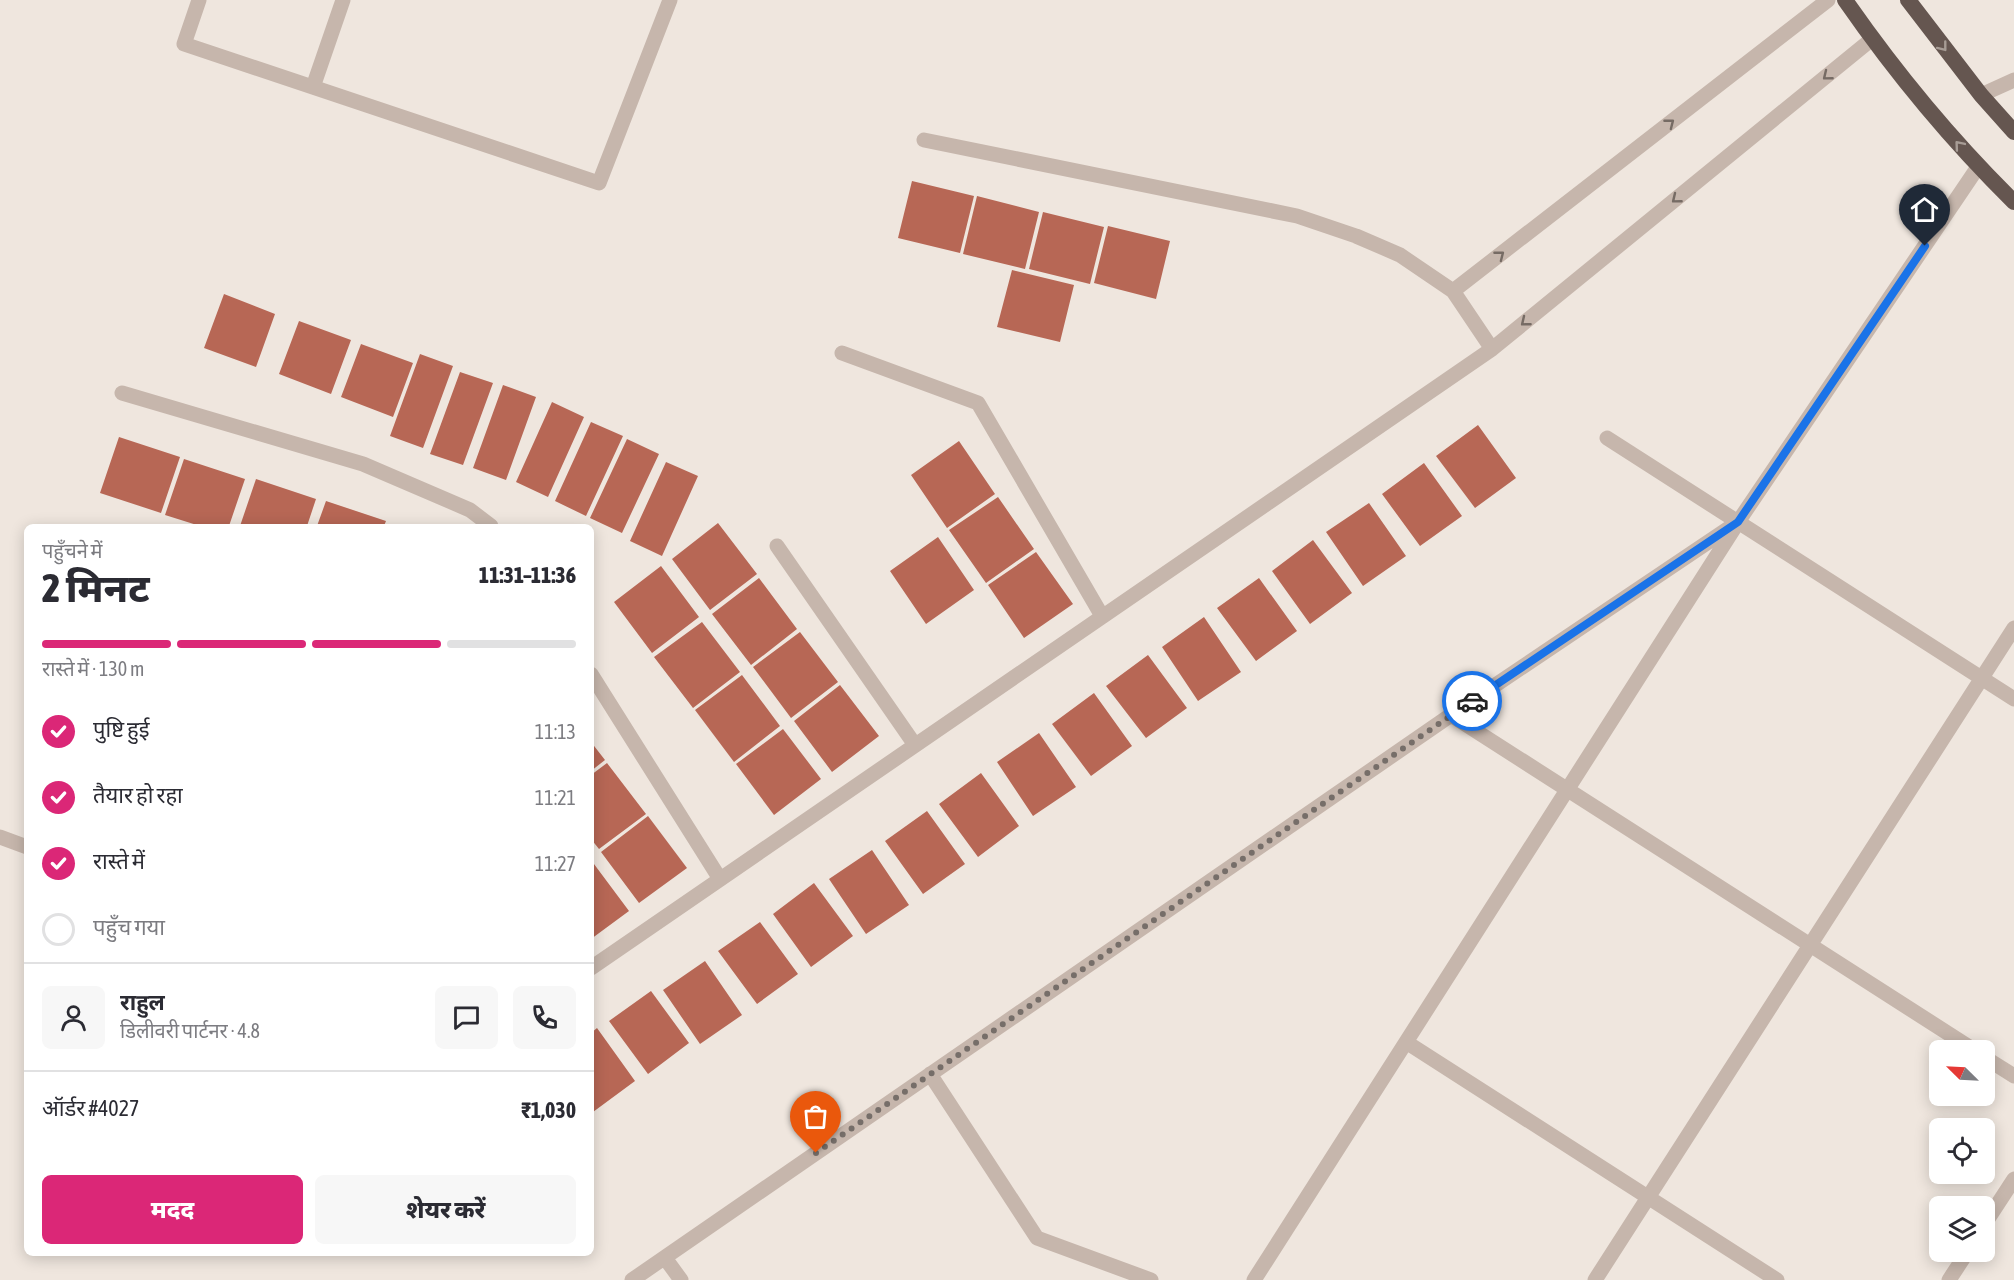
<!DOCTYPE html>
<html lang="hi">
<meta charset="utf-8">
<style>
:root{--surface:#fff;--page:#f7f7f7;--text:#2b2b33;--muted:#7c7c81;--line:#e1e1e2;--accent:#db2777}
body{margin:0;font-family:"Asap Condensed","Noto Sans Devanagari",sans-serif;background:var(--page);color:var(--text);height:100vh;display:flex;flex-direction:column;font-size:22px;white-space:nowrap}
*{box-sizing:border-box;margin:0}
p{font-size:20px;color:var(--muted)}
.icon{flex:none;width:33px;height:33px;fill:none;stroke:currentColor;stroke-width:2;stroke-linecap:round;stroke-linejoin:round}
.map{position:relative;flex:1;overflow:hidden}
.sheet{position:absolute;left:24px;top:524px;width:570px;height:732px;display:flex;flex-direction:column;background:var(--surface);border-radius:9px;box-shadow:0 3px 15px #0003}
.sheet>*{flex:none}
.needle{width:39px;rotate:294deg}
.fabs{position:absolute;left:1929px;top:1040px;display:grid;gap:12px}
.fabs a{display:grid;place-items:center;width:66px;height:66px;border-radius:9px;background:var(--surface);box-shadow:0 3px 15px #0003;font-size:30px}
.pin{position:absolute;display:grid;place-items:center;width:51px;height:51px;color:#fff;margin:-62px -26px;border-radius:50% 50% 50% 0;rotate:-45deg;box-shadow:0 0 6px #0007}
.pin .icon{rotate:45deg}
.courier{position:absolute;display:grid;place-items:center;width:60px;height:60px;margin:-30px;border:4px solid #1a73e8;border-radius:50%;background:#fff;color:#222;box-shadow:0 2px 8px #0007}
.summary em{font-style:normal;font-weight:800}
.summary div{display:flex;flex-direction:column-reverse}
.summary{display:flex;align-items:center;justify-content:space-between;height:102px;padding:0 18px}
h1{font-size:39px;font-weight:800;line-height:45px}
.bar{display:grid;grid-template-columns:repeat(4,1fr);gap:9px 6px;align-content:center;height:72px;padding:0 18px}
.bar i{height:8px;border-radius:4px;background:var(--line)}
.bar .selected{background:var(--accent)}
.bar p{grid-column:span 4}
.line{display:flex;align-items:center;gap:15px;padding:0 18px;border-top:2px solid var(--line)}
.line div{flex:1}
.round{display:grid;place-items:center;flex:none;width:63px;height:63px;border-radius:9px;background:var(--page)}
ol{padding:0 18px;list-style:none}
li{display:flex;align-items:center;gap:18px;height:66px}
li p{margin-inline-start:auto}
li .icon{padding:6px;border-radius:50%;background:var(--accent);color:#fff;stroke-width:4}
li:last-child{color:var(--muted)}
li i{width:33px;height:33px;border:3px solid var(--line);border-radius:50%}
.action{display:flex;gap:12px;margin-top:auto;padding:12px 18px}
.action a{flex:1;height:69px;border-radius:9px;background:var(--accent);color:#fff;font-size:24px;font-weight:800;line-height:69px;text-align:center}
.action a+a{background:var(--page);color:var(--text)}
.map>svg:first-child{display:block}
.building{fill:#b76755}
.lines{fill:none;stroke-linecap:round;stroke-linejoin:round}
.service{stroke:#c6b6ac;stroke-width:15}
.minor{stroke:#c6b6ac;stroke-width:15}
.trunk{stroke:#655650;stroke-width:16}
.oneway{stroke:#a79c95}
.oneway2{stroke:#766b64}
.done{stroke:#766e69;stroke-width:6;stroke-dasharray:0 10.8}
.route{stroke:#1a73e8;stroke-width:8}
</style>
<div class="map">
<svg width="2014" height="1280" viewBox="0 0 2014 1280">
<rect width="100%" height="100%" fill="#efe6de"/>
<path class="building" d="M912 181 974 196 960 253 898 238Z
M977 196 1039 212 1025 269 963 254Z
M1043 212 1104 227 1090 284 1029 269Z
M1108 226 1170 241 1156 299 1094 283Z
M1012 270 1074 285 1060 342 997 327Z
M224 294 275 314 256 367 204 348Z
M299 321 351 340 331 394 279 374Z
M361 344 413 363 393 417 341 397Z
M420 354 453 366 423 448 390 436Z
M460 372 493 383 463 465 430 454Z
M503 385 536 397 506 480 473 468Z
M552 402 584 417 548 497 516 482Z
M591 422 623 436 586 516 555 501Z
M1478 425 1516 478 1475 508 1436 456Z
M119 437 180 457 161 513 100 493Z
M627 439 659 454 622 533 590 518Z
M959 441 995 494 947 528 911 475Z
M184 459 245 479 229 526H200L165 515Z
M666 462 698 476 662 556 630 541Z
M1424 463 1462 516 1420 546 1382 494Z
M256 479 316 499 307 526H240Z
M998 497 1034 549 986 583 949 530Z
M326 501 386 521 384 526H317Z
M1369 503 1406 556 1363 586 1326 532Z
M718 523 757 574 710 610 672 559Z
M938 537 974 590 926 624 890 571Z
M1313 540 1352 593 1310 624 1272 571Z
M1036 552 1073 604 1024 638 988 585Z
M661 566 699 617 652 653 614 602Z
M759 578 797 629 751 665 712 614Z
M1259 578 1297 631 1256 661 1217 608Z
M1204 617 1241 672 1198 701 1162 647Z
M702 622 740 672 693 708 654 657Z
M800 632 838 682 791 718 753 667Z
M1148 655 1187 708 1146 738 1106 686Z
M742 675 780 726 734 762 695 710Z
M840 685 879 736 832 772 794 721Z
M1094 693 1132 746 1091 776 1052 724Z
M783 729 821 779 774 815 736 764Z
M1039 733 1076 787 1033 816 997 762Z
M591 742 605 760 591 771Z
M607 763 646 814 599 849 591 839V775Z
M981 773 1019 826 978 857 939 804Z
M927 811 965 864 923 894 885 841Z
M648 816 687 868 639 903 601 852Z
M872 850 909 905 866 934 829 879Z
M591 860 629 911 591 939Z
M814 883 853 936 811 967 773 914Z
M760 922 798 974 757 1004 718 951Z
M705 961 742 1015 700 1044 663 990Z
M651 991 689 1043 648 1074 609 1021Z
M597 1028 635 1081 593 1112 591 1108V1033Z"/>
<g class="lines">
<path class="service" d="M1981 95 2014 80
M1607 438 2014 699
M1451 715 1974 1050
M1406 1042 1777 1280
M1984 1057 2014 1076
M930 1074 1037 1238 1151 1280
M1984 1225 2014 1179
M665 1258 681 1280
M632 1280 1451 715 1738 522 1978 167
M1254 1280 1735 527
M1595 1280 2014 628
M1949 1280 1968 1251"/>
<path class="minor" d="M199 0 184 44 599 183 670 0
M313 87 343 0
M924 140 1297 216 1356 236 1400 255 1453 291 1492 349
M1453 291 1828 0
M842 353 978 403 1102 616
M122 393 363 464 470 510 491 526
M777 546 915 745
M591 674 720 879
M0 837 27 847
M591 968 1492 349 1872 39"/>
<path class="trunk" d="M1845 0C1895 72 1952 141 2014 202
M1908 0 1981 95 2014 132"/>
</g>
<defs><path id="oneway-chevron" d="M-2-3.5L2.5 0L-2 3.5" fill="none" stroke-width="1.6" stroke-linecap="round" stroke-linejoin="round" transform="scale(1.5)"/></defs>
<g class="oneway">
<use href="#oneway-chevron" transform="translate(1943 47) rotate(52)"/>
<use href="#oneway-chevron" transform="translate(1959 145) rotate(-130)"/>
</g>
<g class="oneway2">
<use href="#oneway-chevron" transform="translate(1827 76) rotate(141)"/>
<use href="#oneway-chevron" transform="translate(1670 123) rotate(-38)"/>
<use href="#oneway-chevron" transform="translate(1676 199) rotate(141)"/>
<use href="#oneway-chevron" transform="translate(1500 255) rotate(-38)"/>
<use href="#oneway-chevron" transform="translate(1525 322) rotate(141)"/>
</g>
<g class="lines">
<path class="done" d="M816 1153 1472 701"/>
<path class="route" d="M1472 701 1738 522 1925 246"/>
</g>
</svg>
<div class="fabs">
<a><svg class="needle" viewBox="-14 -14 28 28"><path d="M0-13l5 13h-10z" fill="#e53935"/><path d="M0 13l5-13h-10z" fill="#7c7c81"/></svg></a>
<a><svg class="icon" aria-label="locate" viewBox="0 0 24 24"><circle cx="12" cy="12" r="6"/><path d="M12 2v4M12 18v4M2 12h4M18 12h4"/></svg></a>
<a><svg class="icon" aria-label="layers" viewBox="0 0 24 24"><path d="M12 4l9 5-9 5-9-5zM3 14l9 5 9-5"/></svg></a>
</div>
<div class="pin" style="left:816px;top:1153px;background:#ea580c"><svg class="icon" aria-label="bag" viewBox="0 0 24 24"><path d="M5 8h14l-1 12H6zM9 8a3 3 0 0 1 6 0"/></svg></div>
<div class="pin" style="left:1925px;top:246px;background:#1f2937"><svg class="icon" aria-label="home" viewBox="0 0 24 24"><path d="M3 11l9-7 9 7M6 9v11h12V9"/></svg></div>
<div class="courier" style="left:1472px;top:701px"><svg class="icon" aria-label="car" viewBox="0 0 24 24"><path d="M5 17H2v-5l4-1 3-4h7l3 4 3 1v5h-3M9 17h6M6 11h13"/><circle cx="7" cy="17" r="2"/><circle cx="17" cy="17" r="2"/></svg></div>
<section class="sheet">
<div class="summary"><div><h1>2 मिनट</h1><p>पहुँचने में</p></div><em>11:31–11:36</em></div>
<div class="bar"><i class="selected"></i><i class="selected"></i><i class="selected"></i><i></i><p>रास्ते में · 130 m</p></div>
<ol>
<li><svg class="icon" aria-label="check" viewBox="0 0 24 24"><path d="M5 12l5 5 9-10"/></svg>पुष्टि हुई<p>11:13</p></li>
<li><svg class="icon" aria-label="check" viewBox="0 0 24 24"><path d="M5 12l5 5 9-10"/></svg>तैयार हो रहा<p>11:21</p></li>
<li><svg class="icon" aria-label="check" viewBox="0 0 24 24"><path d="M5 12l5 5 9-10"/></svg>रास्ते में<p>11:27</p></li>
<li><i></i>पहुँच गया</li>
</ol>
<div class="line" style="height:108px"><a class="round"><svg class="icon" aria-label="person" viewBox="0 0 24 24"><circle cx="12" cy="8" r="4"/><path d="M4 21q1-7 8-7t8 7"/></svg></a><div><b>राहुल</b><p>डिलीवरी पार्टनर · 4.8</p></div><a class="round"><svg class="icon" aria-label="chat" viewBox="0 0 24 24"><path d="M4 5h16v11H9l-5 4z"/></svg></a><a class="round"><svg class="icon" aria-label="phone" viewBox="0 0 24 24"><path d="M5 4h4l2 5-3 2q2 4 5 5l2-3 5 2v4C11 20 4 13 5 4z"/></svg></a></div>
<div class="line" style="height:78px"><div>ऑर्डर #4027</div><b>₹1,030</b></div>
<div class="action"><a>मदद</a><a>शेयर करें</a></div>
</section>
</div>
